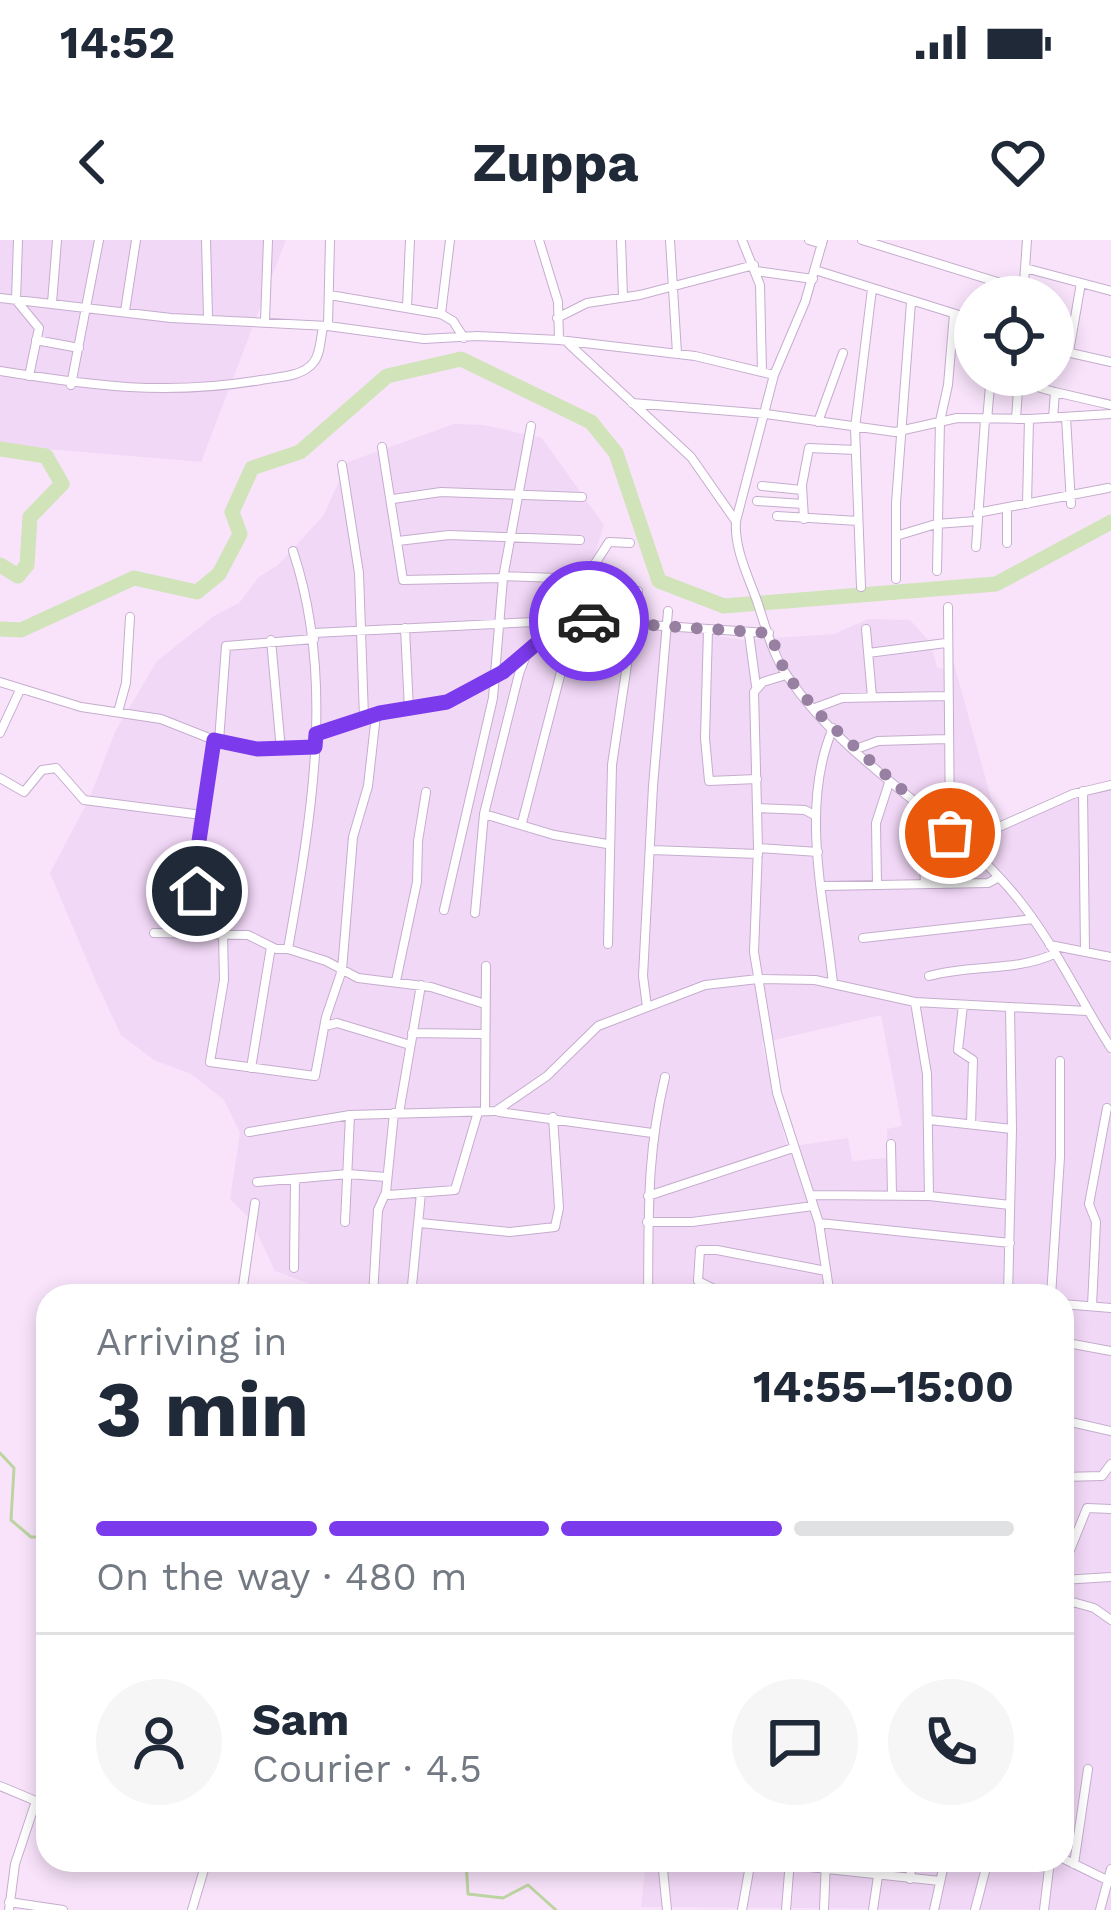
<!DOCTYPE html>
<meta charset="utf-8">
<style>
:root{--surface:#fff;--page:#f6f6f7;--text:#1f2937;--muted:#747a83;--line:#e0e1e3;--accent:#7c3aed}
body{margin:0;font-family:"Work Sans",sans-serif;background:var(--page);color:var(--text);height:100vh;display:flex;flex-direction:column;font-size:45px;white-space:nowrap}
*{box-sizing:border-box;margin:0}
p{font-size:39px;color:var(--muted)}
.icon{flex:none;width:66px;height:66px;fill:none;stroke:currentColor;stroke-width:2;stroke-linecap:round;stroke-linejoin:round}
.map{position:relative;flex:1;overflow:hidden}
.side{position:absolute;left:36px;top:1044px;width:1038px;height:588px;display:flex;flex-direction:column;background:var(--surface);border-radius:36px;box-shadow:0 6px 18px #0003}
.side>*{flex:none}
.fabs{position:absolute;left:954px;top:36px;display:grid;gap:24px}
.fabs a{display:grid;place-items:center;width:120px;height:120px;border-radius:50%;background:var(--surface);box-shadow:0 6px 18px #0003;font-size:60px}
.pin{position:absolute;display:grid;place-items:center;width:102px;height:102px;color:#fff;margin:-51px;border:6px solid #fff;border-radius:50%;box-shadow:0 3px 12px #0007}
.courier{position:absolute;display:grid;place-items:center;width:120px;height:120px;margin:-60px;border:9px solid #7c3aed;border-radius:50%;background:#fff;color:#222;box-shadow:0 3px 15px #0007}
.head em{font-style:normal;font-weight:700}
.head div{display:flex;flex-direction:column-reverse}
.head{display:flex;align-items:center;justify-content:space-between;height:204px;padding:0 60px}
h1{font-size:78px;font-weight:700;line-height:90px}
.bar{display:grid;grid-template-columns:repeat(4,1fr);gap:18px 12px;align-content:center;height:144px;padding:0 60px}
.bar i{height:15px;border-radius:9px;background:var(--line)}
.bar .selected{background:var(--accent)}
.bar p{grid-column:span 4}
.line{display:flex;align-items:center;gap:30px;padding:0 60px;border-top:3px solid var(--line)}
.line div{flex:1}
.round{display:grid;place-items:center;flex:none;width:126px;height:126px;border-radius:63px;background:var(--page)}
.status{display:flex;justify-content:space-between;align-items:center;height:84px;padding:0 60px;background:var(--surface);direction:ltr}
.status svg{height:33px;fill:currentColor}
header{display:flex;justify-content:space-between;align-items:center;height:156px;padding:0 60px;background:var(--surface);font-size:54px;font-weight:700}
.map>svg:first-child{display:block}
.residential{fill:#f2d8f7;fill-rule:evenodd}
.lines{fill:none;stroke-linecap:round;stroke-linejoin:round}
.stream{stroke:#bcd4a0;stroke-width:3}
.river{stroke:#d0e3b9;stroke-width:15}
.minor-casing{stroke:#c5adcd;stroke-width:10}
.minor{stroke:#fff;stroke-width:8}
.done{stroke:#9780a1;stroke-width:12;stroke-dasharray:0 21.6}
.route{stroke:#7c3aed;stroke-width:15}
</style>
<div class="status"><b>14:52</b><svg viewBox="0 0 49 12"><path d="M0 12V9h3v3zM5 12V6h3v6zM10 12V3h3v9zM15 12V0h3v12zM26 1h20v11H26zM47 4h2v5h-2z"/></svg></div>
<header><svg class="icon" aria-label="back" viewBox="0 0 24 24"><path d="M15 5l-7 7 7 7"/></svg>Zuppa<svg class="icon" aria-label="heart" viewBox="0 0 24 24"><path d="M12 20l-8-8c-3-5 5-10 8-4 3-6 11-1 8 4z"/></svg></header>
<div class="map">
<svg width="1111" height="1670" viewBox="0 0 1111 1670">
<rect width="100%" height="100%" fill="#f8e3fb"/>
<path class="residential" d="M0 0H286L201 222 0 205Z
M454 184 484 185 542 198 604 285 589 333 612 364 690 392 744 400 834 394 868 379 910 380 930 402 937 427 944 429 954 424 999 587 1067 557 1111 548V1670L641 1667 646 1620H1062V1056H325L324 1049 275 1031 251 980 230 959 240 893 224 860 191 834 154 820 121 795 97 744 50 633 90 557 115 492 157 421 214 376 239 363 259 337 278 325 323 276 348 222ZM881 775 902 886 887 889V918L852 921 848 898 787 907 762 803Z"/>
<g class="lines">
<path class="stream" d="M0 1213 14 1228 11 1280 31 1297H48
M466 1620 468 1654 503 1658 528 1645 556 1670"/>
<path class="river" d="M0 209 46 216 62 244 30 277 27 325 18 336 0 325
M0 389 21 390 134 338 197 352 219 334 240 294 232 272 252 228 300 212 387 136 461 119 591 182 616 213 659 341 724 366 996 344 1111 282"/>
<defs>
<path id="minor" d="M18 0 16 60 39 88 29 136
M206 0 208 76
M539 0 558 62 559 100
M621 0 623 57
M670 0 677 113
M742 0 760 45 762 132
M809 0 822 4
M823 0 805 62 774 135 736 281C734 308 748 336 757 361 765 385 773 416 788 437 849 527 952 576 1019 660 1055 705 1080 760 1111 808
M862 0 1023 50
M1025 28 1111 51
M815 30 975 80
M756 31 813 39
M330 55 441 74 453 81 464 98
M1023 57 1027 0
M0 58 171 78 328 86 424 99 477 96 559 100 695 116 774 135
M52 63 57 0
M407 67 410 0
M125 71 136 0
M441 74 450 0
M557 78 587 63 640 55 754 25
M265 81 268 0
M328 86 330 0
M36 100 79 108
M569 104 691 217 735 280
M1053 109 1111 122
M1069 112 1081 43
M0 131C93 146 166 156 261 140 277 137 302 137 313 123 321 114 320 99 323 88
M1019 142 1055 152 1053 178
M71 145 99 0
M1055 152 1111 165
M632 163 766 174 895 192 957 178 1029 179 1111 174
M1066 177 1071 264
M1016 179 1019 135
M987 180 991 135
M818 182 843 113
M382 207 403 340 503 338
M342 225 359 333 364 478
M762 246 802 250
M393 259 441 252 582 257
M757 261 803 264
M1027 264 1029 179
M977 273 1108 248
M777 276 858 281
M804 279 802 245 809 208 856 210
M896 296 936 284 976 281
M398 301 449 295 580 300
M1007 303V268
M976 307 985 180
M937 331 940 181 948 145 954 74
M503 336 585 339
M896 339V263L911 62
M861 347 855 188 872 49
M948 367 950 592
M405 388 409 470
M866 389 872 457
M708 390 705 498 709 541 757 539
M314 393 574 380 769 393
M749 394 756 446
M271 400 281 510
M868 413 946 403
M786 435 763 442 754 452 758 608 754 712 777 853 819 983 830 1056
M0 442 81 467 161 479 214 500 257 509 315 507
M815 468 842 458 947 456
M118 472 126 443 130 377
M0 493 20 450
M317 494 380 473 447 462 524 416
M219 501 226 406 314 399
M856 509 878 501 947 499
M0 538 24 552 42 530 56 528 84 560 202 575
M1083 551 1085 711
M758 568 805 570 814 575
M484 574 554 595 607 604
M522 583 585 339 609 302 630 303
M963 603 1073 554 1111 545
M758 608 818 612
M652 610 758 614
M925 643 923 603 935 581
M877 644 876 583 889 543
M823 646 988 643 999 637
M444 670 493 458 503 338 531 186
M475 673 484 574 519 434 526 415 563 381
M154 693 248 695 276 709H288L326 721 358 738 431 747 485 764
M193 694 196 627 214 500
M223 694 224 740 210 822 315 836 326 777 342 730 353 597 368 546 376 475
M863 698 1033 679
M608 704 612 525 638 351
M1050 705 1111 717
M288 709C311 579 336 440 293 311
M929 736C971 724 1015 732 1054 714
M396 741 417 642 418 601 426 552
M833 744C825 662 799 567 833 488
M915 762 927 834 929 956
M963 765 958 810 973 820 971 884
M647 767 643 736 653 546 668 371
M325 786 337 783 410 805
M412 793 484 794
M251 828 271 707
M485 871 486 726
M499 872 652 893
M399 873 421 745
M930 880 1012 889
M249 892 350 875 496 871 547 836 598 786 705 745 758 739 815 740 915 762 1087 771
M891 904 892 955
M257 942 348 934 386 937
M386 952 389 955 455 950 478 872
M810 955 929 956 1010 965
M648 956 793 908
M255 963 243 1046 252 1052 288 1056
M345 982 350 875
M647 982H692L813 966
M420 983 510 992 555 987 559 968 553 877
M819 983 1010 1003
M294 1028 295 939
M373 1056 378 970 386 952 394 873
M411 1056 421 953
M648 1056C649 976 646 917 665 837
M728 1056 698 1041 700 1010H717L826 1031
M1008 1056 1012 889 1010 767
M1051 1056 1060 917V821
M1062 1064 1111 1068
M1092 1066 1096 982 1089 964 1107 868
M1062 1102 1111 1111
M1062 1180 1111 1191
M1062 1237 1102 1236 1111 1224
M1062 1330 1087 1268 1111 1269
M1062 1340 1111 1337
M1062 1359 1094 1368 1111 1380
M1062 1445 1066 1440 1068 1361
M0 1546 48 1566
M1062 1618 1111 1642
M662 1620 667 1670
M1074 1624 1088 1529
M790 1625 940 1641
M910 1639 912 1620
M9 1662 63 1670
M9 1670 15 1624 36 1561
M192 1670 205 1626 202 1620
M742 1670 751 1620
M786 1670 790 1620
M824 1670 826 1620
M873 1670 878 1636
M934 1670 945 1620
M975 1670 988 1620
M1044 1670 1050 1620
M1100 1670 1111 1629"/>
</defs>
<use href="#minor" class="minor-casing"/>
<use href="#minor" class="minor"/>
</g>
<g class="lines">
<path class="done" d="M589 381 770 393 786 435 823 478 950 593"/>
<path class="route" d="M197 651 199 601 214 500 257 509 315 507 316 494 380 473 447 462 503 432 563 381H589"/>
</g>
</svg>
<div class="fabs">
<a><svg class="icon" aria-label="locate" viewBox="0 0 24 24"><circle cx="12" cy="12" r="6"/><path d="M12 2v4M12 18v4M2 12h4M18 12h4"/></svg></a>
</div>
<div class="pin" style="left:950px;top:593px;background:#ea580c"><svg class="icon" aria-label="bag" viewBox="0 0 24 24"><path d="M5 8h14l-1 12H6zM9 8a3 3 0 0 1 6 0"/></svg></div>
<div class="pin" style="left:197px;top:651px;background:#1f2937"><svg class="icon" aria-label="home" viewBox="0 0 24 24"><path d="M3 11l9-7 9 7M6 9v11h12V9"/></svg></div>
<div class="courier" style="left:589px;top:381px"><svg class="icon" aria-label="car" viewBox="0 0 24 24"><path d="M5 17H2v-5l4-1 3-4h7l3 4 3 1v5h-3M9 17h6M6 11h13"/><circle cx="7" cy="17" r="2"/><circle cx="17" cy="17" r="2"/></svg></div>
<section class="side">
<div class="head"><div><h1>3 min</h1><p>Arriving in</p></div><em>14:55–15:00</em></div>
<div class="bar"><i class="selected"></i><i class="selected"></i><i class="selected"></i><i></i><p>On the way · 480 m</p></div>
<div class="line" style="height:216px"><a class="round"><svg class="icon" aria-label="person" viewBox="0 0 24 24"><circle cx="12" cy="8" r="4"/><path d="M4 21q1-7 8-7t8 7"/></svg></a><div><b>Sam</b><p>Courier · 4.5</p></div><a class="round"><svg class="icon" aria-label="chat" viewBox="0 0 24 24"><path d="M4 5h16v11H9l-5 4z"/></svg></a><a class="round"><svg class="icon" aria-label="phone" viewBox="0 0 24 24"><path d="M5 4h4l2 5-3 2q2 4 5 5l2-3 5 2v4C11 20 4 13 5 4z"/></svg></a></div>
</section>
</div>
